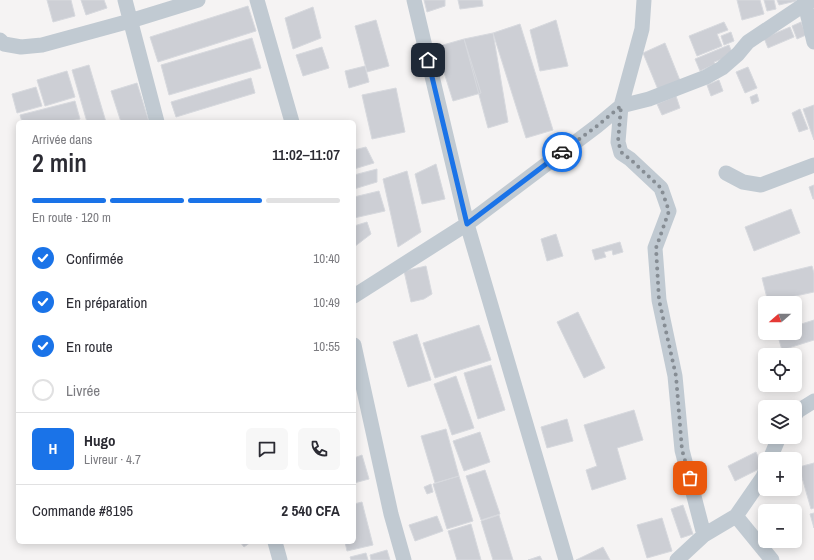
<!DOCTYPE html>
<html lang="fr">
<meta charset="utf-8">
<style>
:root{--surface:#fff;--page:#f7f7f7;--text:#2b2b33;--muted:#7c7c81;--line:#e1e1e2;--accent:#1a73e8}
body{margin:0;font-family:"Archivo Narrow",sans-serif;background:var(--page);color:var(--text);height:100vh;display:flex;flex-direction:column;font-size:15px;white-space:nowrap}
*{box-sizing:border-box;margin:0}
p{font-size:13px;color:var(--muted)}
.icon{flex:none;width:22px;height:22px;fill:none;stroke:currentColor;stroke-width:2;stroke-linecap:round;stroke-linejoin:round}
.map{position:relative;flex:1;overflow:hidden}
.side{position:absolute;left:16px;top:120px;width:340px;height:424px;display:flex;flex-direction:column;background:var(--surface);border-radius:6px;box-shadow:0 2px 10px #0003}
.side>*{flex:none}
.needle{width:26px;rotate:250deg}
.fabs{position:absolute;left:758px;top:296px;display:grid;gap:8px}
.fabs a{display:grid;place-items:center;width:44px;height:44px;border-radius:6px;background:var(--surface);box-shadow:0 2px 10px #0003;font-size:20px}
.pin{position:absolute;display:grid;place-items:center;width:34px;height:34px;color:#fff;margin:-17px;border-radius:8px;box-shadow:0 2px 6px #0006}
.courier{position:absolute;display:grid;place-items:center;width:40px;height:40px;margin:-20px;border:3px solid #1a73e8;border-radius:50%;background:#fff;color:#222;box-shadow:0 1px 5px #0007}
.summary em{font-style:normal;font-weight:600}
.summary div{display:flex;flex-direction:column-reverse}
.summary{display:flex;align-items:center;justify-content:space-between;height:68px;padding:0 16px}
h1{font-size:26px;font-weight:600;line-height:30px}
.bar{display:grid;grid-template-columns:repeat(4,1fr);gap:6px 4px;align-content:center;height:48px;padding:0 16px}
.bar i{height:5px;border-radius:3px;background:var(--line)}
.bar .current{background:var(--accent)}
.bar p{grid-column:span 4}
.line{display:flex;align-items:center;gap:10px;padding:0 16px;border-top:1px solid var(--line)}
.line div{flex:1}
.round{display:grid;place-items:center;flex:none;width:42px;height:42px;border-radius:6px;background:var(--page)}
ol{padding:0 16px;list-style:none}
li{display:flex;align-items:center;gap:12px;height:44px}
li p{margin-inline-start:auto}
li .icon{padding:4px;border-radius:50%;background:var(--accent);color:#fff;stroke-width:4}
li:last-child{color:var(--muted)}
li i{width:22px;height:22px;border:2px solid var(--line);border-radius:50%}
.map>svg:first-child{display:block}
.building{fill:#cdcfd5;stroke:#d7d9de}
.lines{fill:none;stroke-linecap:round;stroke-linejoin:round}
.minor{stroke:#c1cad2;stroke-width:15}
.done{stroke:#868d94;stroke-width:4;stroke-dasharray:0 7.2}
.route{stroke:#1a73e8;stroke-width:5}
</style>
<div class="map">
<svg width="814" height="560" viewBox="0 0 814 560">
<rect width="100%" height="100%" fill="#f5f3f3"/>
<path class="building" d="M47 0H71L75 16 53 22Z
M81 0H104L107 8 86 15Z
M424 0H445V6L427 12Z
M458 0H482L483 6 460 9Z
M737 0H760L764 14 742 20Z
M764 0H774L776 9 767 11Z
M777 0H796V1L779 5Z
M248 6 256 31 158 62 150 37Z
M313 7 321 38 293 49 285 18Z
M376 20 389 66 367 72 355 26Z
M556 20 568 66 540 71 530 30Z
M724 22 728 30 717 34 722 46 697 56 689 36Z
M801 22 806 35 797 39 792 26Z
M520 24 553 130 526 138 493 33Z
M790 27 794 37 768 48 764 38Z
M731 32 734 41 724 45 721 36Z
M493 33 508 122 488 128 464 39Z
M252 38 261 68 169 95 161 65Z
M464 39 481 93 453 101 436 47Z
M665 43 681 83 659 92 643 53Z
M729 45 733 55 714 62 715 64 700 71 695 59Z
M322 47 329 68 303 76 296 55Z
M89 65 106 122H87L72 70Z
M365 66 369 82 349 88 345 71Z
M748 67 757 88 745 93 736 72Z
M67 71 75 97 45 106 37 80Z
M251 78 255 93 176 117 171 102Z
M719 80 723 91 711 96 707 85Z
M137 83 149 122H121L111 91Z
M36 87 42 106 17 113 12 94Z
M396 88 405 132 372 139 362 95Z
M757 94 759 101 752 104 750 97Z
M676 96 680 108 662 115 657 104Z
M75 101 80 119 66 122H22L20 115Z
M814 105V140L803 109Z
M800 109 808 129 799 132 792 113Z
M366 147 374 163 354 169V150Z
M436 164 445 199 422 204 415 174Z
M377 169V182L354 189V175Z
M407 171 421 232 398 247 383 179Z
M814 185V199H813L809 187Z
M379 191 385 211 354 218V197Z
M791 209 800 233 754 251 745 227Z
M367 222 371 234 354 247V226Z
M556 234 563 256 547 261 541 239Z
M620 242 623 252 613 255 612 250 604 252 606 257 595 260 592 250Z
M426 266 432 294 424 299 411 302 404 271Z
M812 266 814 273V292L768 302 762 278Z
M578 312 605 368 584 378 557 322Z
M814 320V340L782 350 777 333H795V326Z
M479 325 491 360 435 378 423 343Z
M417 334 431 380 408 387 393 342Z
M491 365 505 410 478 419 464 373Z
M456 376 474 428 452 435 434 384Z
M634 410 643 440 617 448 626 479 592 490 586 470 597 466 584 425Z
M567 419 573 441 547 448 541 427Z
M446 429 459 476 435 483 421 436Z
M480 432 490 462 464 471 453 441Z
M756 452 763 467 735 481 728 466Z
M362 455 369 479 354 483V458Z
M814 463V508L811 509 799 467Z
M485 470 500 514 481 520 466 476Z
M459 476 473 521 447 529 433 484Z
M431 484 433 492 427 494 424 487Z
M362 502 373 545 347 551 345 542H354V504Z
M683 505 693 534 681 538 671 509Z
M814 513V528L810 514Z
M499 515 513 560H493L481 521Z
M437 516 443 531 415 541 409 525Z
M662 518 672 551 647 558 637 525Z
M471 524 481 560H457L448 531Z
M240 542H251L244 547Z
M603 547 610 560H576Z
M387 550 390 560H371L370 555Z
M366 553 368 560H351L350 557Z
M540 556 542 560H528Z"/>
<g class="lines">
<path class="minor" d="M125 0 157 122
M257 0 292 122
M414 0 467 224 566 560
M644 0 642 29 621 106 618 142 621 153 630 159 661 188 669 211 655 248 659 300 675 376 682 450 704 535
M813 0 805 4 814 42
M0 40 4 44 21 47 42 45 130 21 198 0
M726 173 743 182 761 185 814 165
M354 296 467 224 597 126 621 106 649 99 706 77 722 68 738 54 748 42 805 4 804 0
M354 345 391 514 404 560
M795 415 798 411 814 401
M770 459 779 437
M736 516 772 560
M275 542 280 560
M677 560 704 535 736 516 763 477 765 472"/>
</g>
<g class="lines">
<path class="done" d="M562 152 597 126 621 106 618 142 622 153 630 159 661 188 669 211 656 248 659 300 676 376 682 450 690 478"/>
<path class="route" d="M428 60 467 224 562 152"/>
</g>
</svg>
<div class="fabs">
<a><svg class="needle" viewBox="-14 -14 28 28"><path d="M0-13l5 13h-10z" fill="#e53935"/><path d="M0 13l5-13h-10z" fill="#7c7c81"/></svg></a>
<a><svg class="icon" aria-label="locate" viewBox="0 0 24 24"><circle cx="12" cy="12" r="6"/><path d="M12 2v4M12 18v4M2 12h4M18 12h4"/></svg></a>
<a><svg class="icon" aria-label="layers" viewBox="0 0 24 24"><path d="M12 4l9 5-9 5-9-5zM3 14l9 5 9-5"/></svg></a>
<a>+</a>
<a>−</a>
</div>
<div class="pin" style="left:690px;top:478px;background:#ea580c"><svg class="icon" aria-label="bag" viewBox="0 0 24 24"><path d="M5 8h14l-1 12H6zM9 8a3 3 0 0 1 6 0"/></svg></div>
<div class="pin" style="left:428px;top:60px;background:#1f2937"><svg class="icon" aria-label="home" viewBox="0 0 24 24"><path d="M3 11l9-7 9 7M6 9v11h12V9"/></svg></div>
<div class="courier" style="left:562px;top:152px"><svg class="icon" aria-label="car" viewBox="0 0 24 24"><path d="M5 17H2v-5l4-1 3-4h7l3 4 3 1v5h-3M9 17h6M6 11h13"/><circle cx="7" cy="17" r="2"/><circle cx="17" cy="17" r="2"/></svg></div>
<section class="side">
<div class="summary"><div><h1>2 min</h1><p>Arrivée dans</p></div><em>11:02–11:07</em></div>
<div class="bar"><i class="current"></i><i class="current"></i><i class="current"></i><i></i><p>En route · 120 m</p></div>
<ol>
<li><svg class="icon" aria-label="check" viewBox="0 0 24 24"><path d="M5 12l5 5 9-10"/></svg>Confirmée<p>10:40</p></li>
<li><svg class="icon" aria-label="check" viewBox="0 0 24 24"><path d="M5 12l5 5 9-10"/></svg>En préparation<p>10:49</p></li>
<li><svg class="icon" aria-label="check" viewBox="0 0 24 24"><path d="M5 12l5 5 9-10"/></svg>En route<p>10:55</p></li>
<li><i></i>Livrée</li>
</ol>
<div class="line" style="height:72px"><b class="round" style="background:var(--accent);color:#fff">H</b><div><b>Hugo</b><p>Livreur · 4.7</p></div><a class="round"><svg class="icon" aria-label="chat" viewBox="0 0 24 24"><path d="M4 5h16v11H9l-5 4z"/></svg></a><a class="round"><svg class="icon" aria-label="phone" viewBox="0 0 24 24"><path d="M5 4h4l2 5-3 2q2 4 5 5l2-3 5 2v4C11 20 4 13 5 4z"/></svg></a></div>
<div class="line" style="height:52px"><div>Commande #8195</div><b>2 540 CFA</b></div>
</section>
</div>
